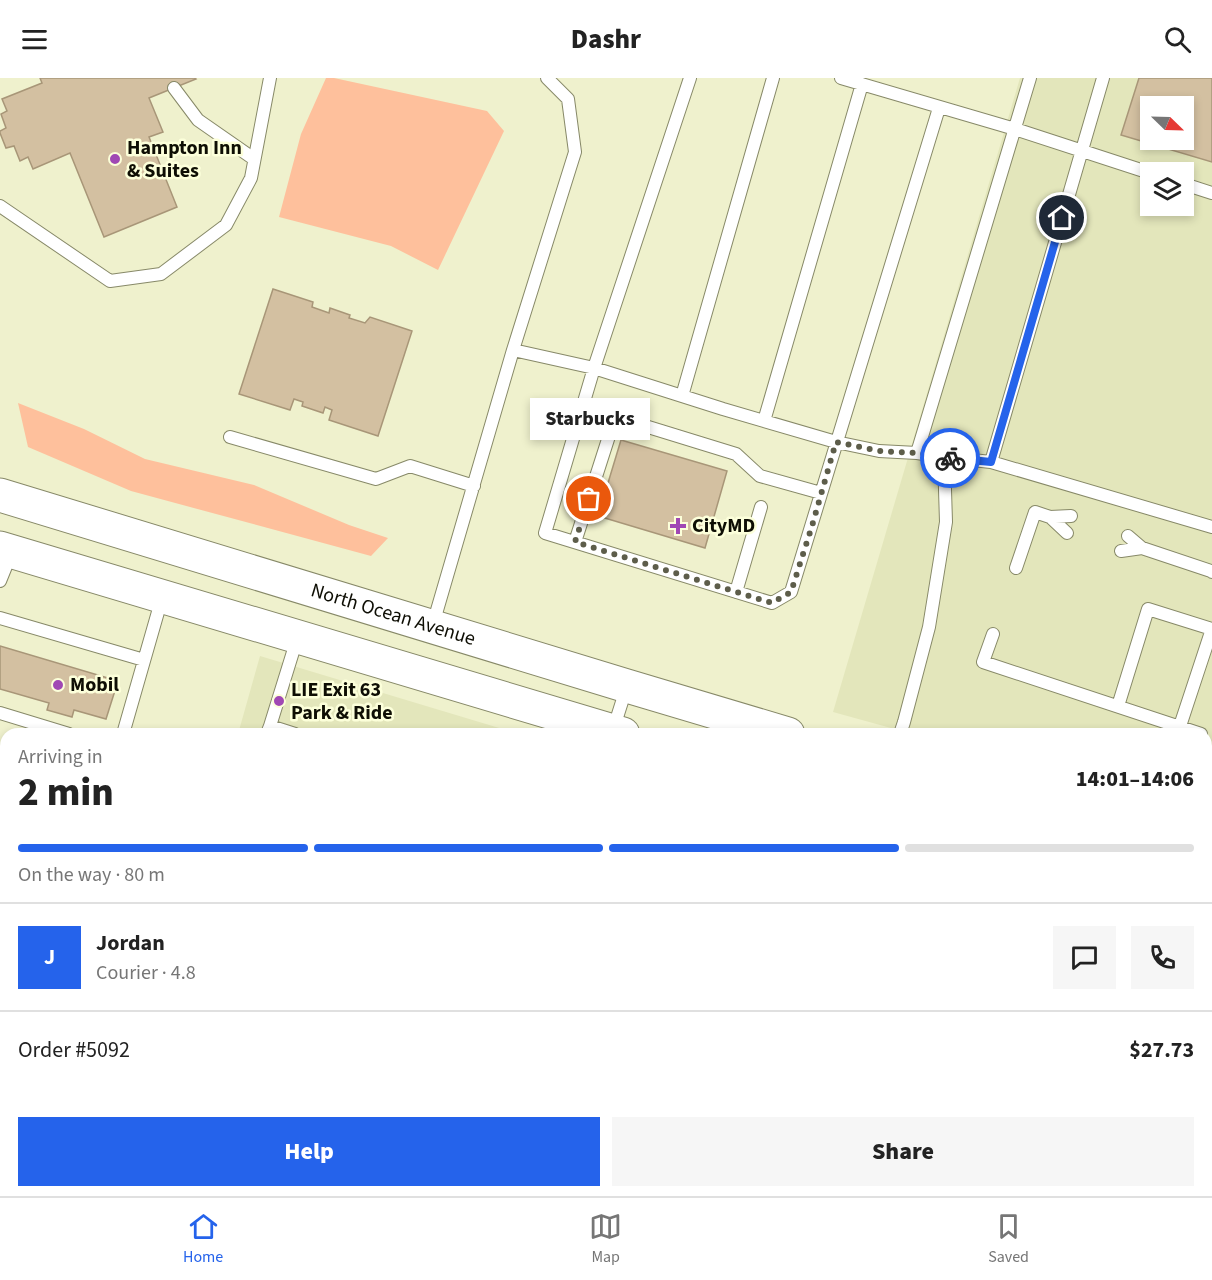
<!DOCTYPE html>
<meta charset="utf-8">
<style>
:root{--surface:#fff;--page:#f6f6f6;--text:#222;--muted:#767676;--line:#e0e0e0;--accent:#2563eb}
body{margin:0;font-family:"Source Sans 3",sans-serif;background:var(--page);color:var(--text);height:100vh;display:flex;flex-direction:column;font-size:22px;white-space:nowrap}
*{box-sizing:border-box;margin:0}
p{font-size:20px;color:var(--muted)}
.icon{flex:none;width:33px;height:33px;fill:none;stroke:currentColor;stroke-width:2;stroke-linecap:round;stroke-linejoin:round}
.map{position:relative;flex:1;overflow:hidden}
.drawer{position:absolute;left:0px;top:650px;width:1212px;height:470px;display:flex;flex-direction:column;background:var(--surface);border-radius:18px 18px 0 0;box-shadow:0 3px 9px #0003}
.drawer>*{flex:none}
.needle{width:39px;rotate:113deg}
.fabs{position:absolute;left:1140px;top:18px;display:grid;gap:12px}
.fabs a{display:grid;place-items:center;width:54px;height:54px;border-radius:0px;background:var(--surface);box-shadow:0 3px 9px #0003;font-size:30px}
.pin{position:absolute;display:grid;place-items:center;width:51px;height:51px;color:#fff;margin:-26px;border:3px solid #fff;border-radius:50%;box-shadow:0 2px 6px #0007}
.courier{position:absolute;display:grid;place-items:center;width:60px;height:60px;margin:-30px;border:4px solid #2563eb;border-radius:50%;background:#fff;color:#222;box-shadow:0 2px 8px #0007}
.bubble{position:absolute;height:42px;border-radius:0px;background:var(--surface);box-shadow:0 3px 9px #0003;font-size:20px;font-weight:800;line-height:42px;text-align:center}
.headline em{font-style:normal;font-weight:800}
.headline div{display:flex;flex-direction:column-reverse}
.headline{display:flex;align-items:center;justify-content:space-between;height:102px;padding:0 18px}
h1{font-size:39px;font-weight:800;line-height:45px}
.bar{display:grid;grid-template-columns:repeat(4,1fr);gap:9px 6px;align-content:center;height:72px;padding:0 18px}
.bar i{height:8px;border-radius:4px;background:var(--line)}
.bar .active{background:var(--accent)}
.bar p{grid-column:span 4}
.line{display:flex;align-items:center;gap:15px;padding:0 18px;border-top:2px solid var(--line)}
.line div{flex:1}
.round{display:grid;place-items:center;flex:none;width:63px;height:63px;border-radius:0px;background:var(--page)}
.primary-button{display:flex;gap:12px;margin-top:auto;padding:12px 18px}
.primary-button a{flex:1;height:69px;border-radius:0px;background:var(--accent);color:#fff;font-size:24px;font-weight:800;line-height:69px;text-align:center}
.primary-button a+a{background:var(--page);color:var(--text)}
header{display:flex;justify-content:space-between;align-items:center;height:78px;padding:0 18px;background:var(--surface);font-size:27px;font-weight:800}
.menu{display:flex;justify-content:space-around;align-items:center;height:84px;border-top:2px solid var(--line);background:var(--surface);font-size:16px;color:var(--muted)}
.menu a{display:grid;justify-items:center;gap:3px}
.menu .active{color:var(--accent)}
.map>svg:first-child{display:block}
.built{fill:#e3e6bb;fill-rule:evenodd}
.green{fill:#fec09c}
.building{fill:#d3c0a1;stroke:#a89678;stroke-width:1.5;fill-rule:evenodd}
.lines{fill:none;stroke-linecap:round;stroke-linejoin:round}
.service-casing{stroke:#878968;stroke-width:14}
.trunk-casing{stroke:#878968;stroke-width:35}
.service{stroke:#fff;stroke-width:12}
.trunk{stroke:#fff;stroke-width:33}
.done{stroke:#5d5d4a;stroke-width:6;stroke-dasharray:0 10.8}
.route{stroke:#2563eb;stroke-width:8}
.poi-dot{fill:#a048b4;stroke:#fcffda;stroke-width:2}
.labels{text-anchor:middle;dominant-baseline:central;stroke-width:5;stroke-linejoin:round;paint-order:stroke}
.poi-label{font-size:20px;font-weight:bold;fill:#0e0e04;stroke:#fcffda;text-anchor:start}
.street-label{font-size:20px;fill:#0e0e04;stroke:#fcffda}
</style>
<header><svg class="icon" aria-label="menu" viewBox="0 0 24 24"><path d="M4 6h16M4 12h16M4 18h16"/></svg>Dashr<svg class="icon" aria-label="search" viewBox="0 0 24 24"><circle cx="10" cy="10" r="6"/><path d="M15 15l6 6"/></svg></header>
<div class="map">
<svg width="1212" height="1118" viewBox="0 0 1212 1118">
<rect width="100%" height="100%" fill="#eff1cd"/>
<path class="built" d="M1020 0H1212V742L1206 741V656L909 655 833 634ZM1150 28H1184V62H1150ZM1150 94H1184V128H1150Z
M260 578 516 655 238 656Z
M1206 863 1212 865V1118H244L227 1113H1206Z"/>
<path class="green" d="M326 0H334L487 33 504 53 438 192 391 168 279 139 301 56Z
M18 325 84 351 145 381 254 407 349 447 388 460 371 478 131 413 28 369Z
M0 673 6 675V1113H165L167 1118H0Z"/>
<path class="building" d="M40 0H195L196 1 149 20 163 54 149 59 177 129 104 159 70 75 33 91 28 79 20 83 14 68 6 70 0 55V53L6 50 1 36 7 33 2 21 42 5Z
M1139 0H1212V84L1121 57ZM1150 28H1184V62H1150Z
M273 211 313 224 312 229 329 235 330 230 350 237 349 240 365 245 370 239 412 253 378 358 329 342 332 332 325 329 323 335 302 328 303 324 294 321 290 332 239 316Z
M621 362 727 393 705 470 598 438Z
M0 568 118 603 106 641 74 632 72 639 47 632 49 625 0 611Z"/>
<g class="lines">
<defs>
<path id="service" d="M690 0 594 290 545 455 772 525 791 514 939 30
M841 0 1015 51 1150 95
M174 10 198 42 254 81
M1184 106 1212 115
M0 128 110 203 161 196 226 147 251 100 270 0
M513 272 575 74 568 21 547 0
M682 318 773 0
M764 343 862 6
M230 359 376 401 410 388 474 408
M917 375 1030 0
M944 379 991 384 1212 449
M991 384 1103 0
M1050 439 1071 438
M1128 458 1142 470
M575 464 610 355 618 347 632 344 736 376 760 398 821 415
M1121 473 1142 470 1211 493 1212 494
M1016 490 1035 434 1050 439 1067 455
M0 503 11 476
M736 514 761 429
M0 540 144 582
M433 546 513 272 594 290 723 331 836 364 879 373 917 375 944 379 946 444 929 549 904 644 900 656
M993 556 983 584 1201 656
M1118 628 1148 531 1212 551
M0 635 69 656
M270 648 297 561
M1180 648 1212 551
M613 652 627 608
M268 653 270 648 295 656
M123 656 162 520
M1206 952 1212 954
M1206 1007 1212 1009
M330 1113 346 1118
M529 1113 546 1118
M764 1113 780 1118
M388 1118 389 1113
M737 1118 739 1113
M1072 1118 1073 1113
M1208 1118 1212 1104"/>
<g id="trunk">
<path id="s1" d="M0 417 627 608 788 656"/>
<path d="M0 470 623 656"/>
<path d="M1206 779 1212 781"/>
<path d="M1206 829 1212 831"/>
</g>
</defs>
<use href="#service" class="service-casing"/>
<use href="#trunk" class="trunk-casing"/>
<use href="#service" class="service"/>
<use href="#trunk" class="trunk"/>
</g>
<g class="lines">
<path class="done" d="M589 421 575 464 772 525 791 514 812 448 836 364 879 373 917 375 950 380"/>
<path class="route" d="M950 380 991 384 1062 140"/>
</g>
<g class="poi-dot">
<circle cx="115" cy="81" r="6"/>
<path d="M675 439h6v6h6v6h-6v6h-6v-6h-6v-6h6z"/>
<circle cx="58" cy="607" r="6"/>
<circle cx="279" cy="623" r="6"/>
</g>
<g class="labels">
<g class="poi-label">
<text x="127" y="70">Hampton Inn<tspan x="127" dy="23">&amp; Suites</tspan></text>
<text x="692" y="448">CityMD</text>
<text x="70" y="607">Mobil</text>
<text x="291" y="612">LIE Exit 63<tspan x="291" dy="23">Park &amp; Ride</tspan></text>
</g>
<g class="street-label">
<text stroke="none"><textPath href="#s1" startOffset="411">North Ocean Avenue</textPath></text>
</g>
</g>
</svg>
<div class="fabs">
<a><svg class="needle" viewBox="-14 -14 28 28"><path d="M0-13l5 13h-10z" fill="#e53935"/><path d="M0 13l5-13h-10z" fill="#767676"/></svg></a>
<a><svg class="icon" aria-label="layers" viewBox="0 0 24 24"><path d="M12 4l9 5-9 5-9-5zM3 14l9 5 9-5"/></svg></a>
</div>
<div class="pin" style="left:589px;top:421px;background:#ea580c"><svg class="icon" aria-label="bag" viewBox="0 0 24 24"><path d="M5 8h14l-1 12H6zM9 8a3 3 0 0 1 6 0"/></svg></div>
<div class="pin" style="left:1062px;top:140px;background:#1f2937"><svg class="icon" aria-label="home" viewBox="0 0 24 24"><path d="M3 11l9-7 9 7M6 9v11h12V9"/></svg></div>
<div class="courier" style="left:950px;top:380px"><svg class="icon" aria-label="bike" viewBox="0 0 24 24"><circle cx="6" cy="16" r="4"/><circle cx="18" cy="16" r="4"/><path d="M6 16l4-8h5l3 8M10 8l3 8H6M13 5h3"/></svg></div>
<div class="bubble" style="left:530px;top:320px;width:120px">Starbucks</div>
<section class="drawer">
<div class="headline"><div><h1>2 min</h1><p>Arriving in</p></div><em>14:01–14:06</em></div>
<div class="bar"><i class="active"></i><i class="active"></i><i class="active"></i><i></i><p>On the way · 80 m</p></div>
<div class="line" style="height:108px"><b class="round" style="background:var(--accent);color:#fff">J</b><div><b>Jordan</b><p>Courier · 4.8</p></div><a class="round"><svg class="icon" aria-label="chat" viewBox="0 0 24 24"><path d="M4 5h16v11H9l-5 4z"/></svg></a><a class="round"><svg class="icon" aria-label="phone" viewBox="0 0 24 24"><path d="M5 4h4l2 5-3 2q2 4 5 5l2-3 5 2v4C11 20 4 13 5 4z"/></svg></a></div>
<div class="line" style="height:78px"><div>Order #5092</div><b>$27.73</b></div>
<div class="primary-button"><a>Help</a><a>Share</a></div>
</section>
</div>
<nav class="menu">
<a class="active"><svg class="icon" aria-label="home" viewBox="0 0 24 24"><path d="M3 11l9-7 9 7M6 9v11h12V9"/></svg>Home</a>
<a><svg class="icon" aria-label="map" viewBox="0 0 24 24"><path d="M3 6l6-2 6 2 6-2v14l-6 2-6-2-6 2zM9 4v14M15 6v14"/></svg>Map</a>
<a><svg class="icon" aria-label="saved" viewBox="0 0 24 24"><path d="M7 4h10v16l-5-4-5 4z"/></svg>Saved</a>
</nav>
